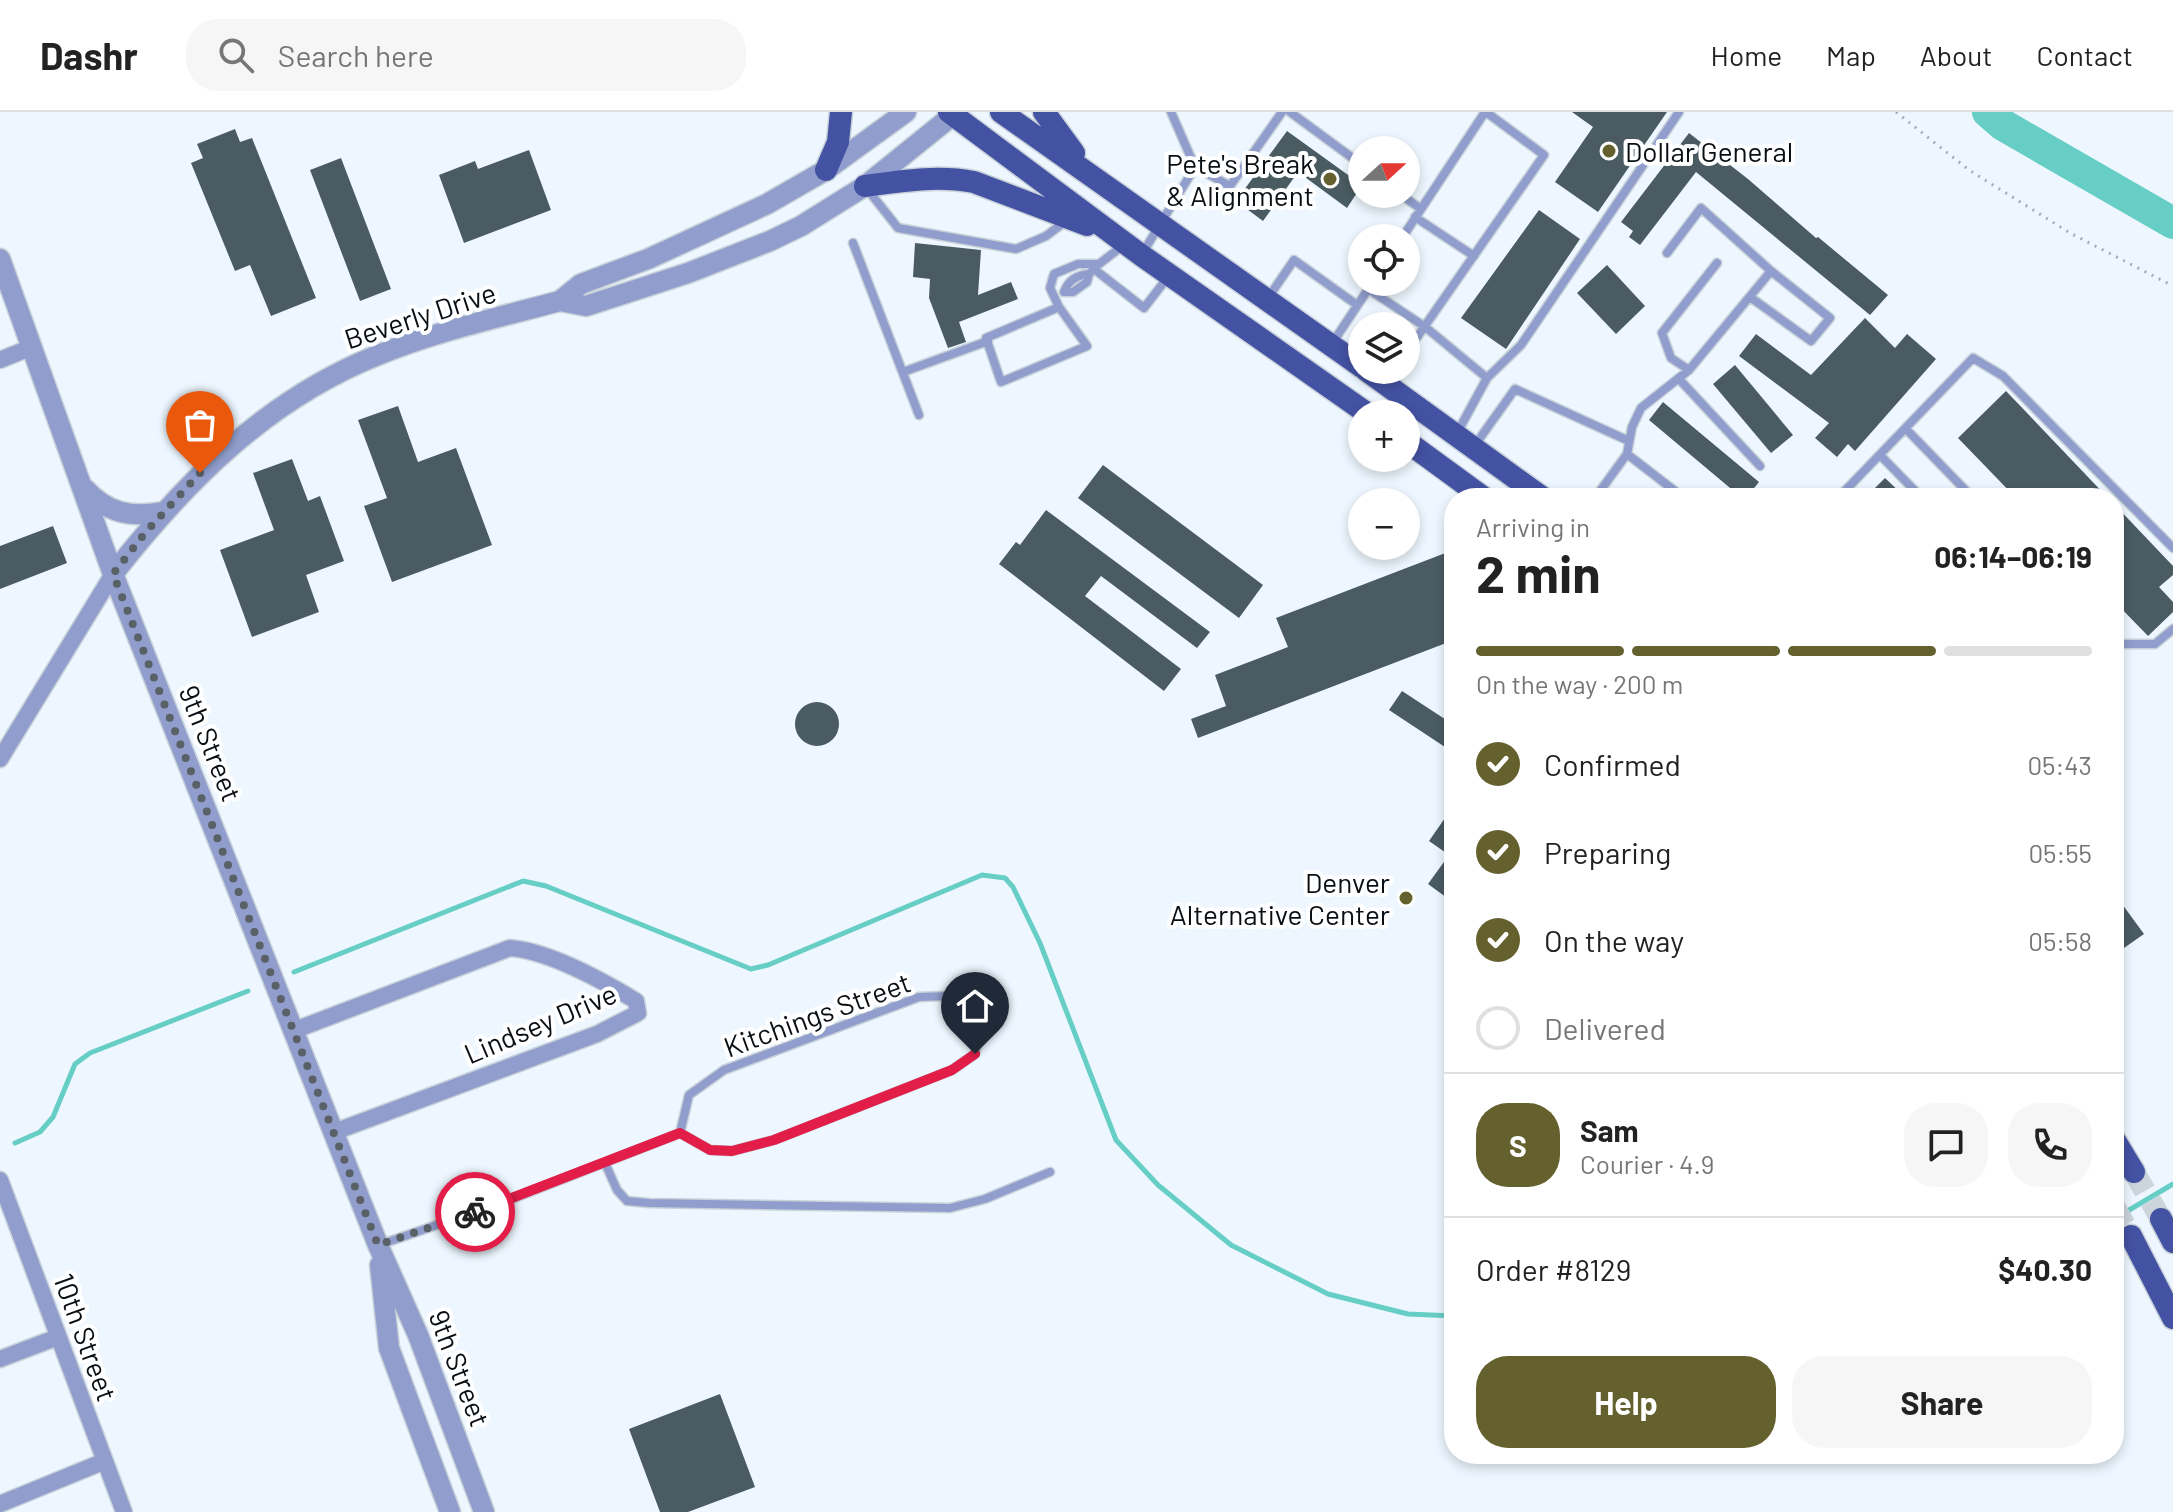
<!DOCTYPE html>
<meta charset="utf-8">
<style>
:root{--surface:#fff;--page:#f6f6f6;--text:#222;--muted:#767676;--line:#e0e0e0;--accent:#64612e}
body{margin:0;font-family:Barlow,sans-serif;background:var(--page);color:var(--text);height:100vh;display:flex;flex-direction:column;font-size:30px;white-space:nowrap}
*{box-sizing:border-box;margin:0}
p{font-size:26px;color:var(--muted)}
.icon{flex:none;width:44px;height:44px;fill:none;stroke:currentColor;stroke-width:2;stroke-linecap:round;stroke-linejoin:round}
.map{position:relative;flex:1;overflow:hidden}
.side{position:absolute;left:1444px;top:376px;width:680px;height:976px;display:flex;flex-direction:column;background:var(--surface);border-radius:32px;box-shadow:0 4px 12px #0003}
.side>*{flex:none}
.needle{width:52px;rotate:69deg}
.fabs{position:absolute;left:1348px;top:24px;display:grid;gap:16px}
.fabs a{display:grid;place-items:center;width:72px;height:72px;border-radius:50%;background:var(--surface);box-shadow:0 4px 12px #0003;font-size:40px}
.pin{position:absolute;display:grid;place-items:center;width:68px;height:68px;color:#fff;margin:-82px -34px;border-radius:50% 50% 50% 0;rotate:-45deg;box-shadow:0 0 8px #0007}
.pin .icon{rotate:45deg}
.courier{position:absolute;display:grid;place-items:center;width:80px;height:80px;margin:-40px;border:6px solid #e11d48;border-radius:50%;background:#fff;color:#222;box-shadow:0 2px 10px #0007}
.headline em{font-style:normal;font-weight:700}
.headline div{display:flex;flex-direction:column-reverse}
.headline{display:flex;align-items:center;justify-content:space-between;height:136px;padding:0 32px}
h1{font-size:52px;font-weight:700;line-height:60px}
.bar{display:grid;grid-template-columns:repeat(4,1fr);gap:12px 8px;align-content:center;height:96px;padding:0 32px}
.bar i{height:10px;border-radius:6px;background:var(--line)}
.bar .current{background:var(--accent)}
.bar p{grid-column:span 4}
.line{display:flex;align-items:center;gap:20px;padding:0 32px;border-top:2px solid var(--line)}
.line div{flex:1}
.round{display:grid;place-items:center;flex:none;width:84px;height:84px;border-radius:32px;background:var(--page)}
ol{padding:0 32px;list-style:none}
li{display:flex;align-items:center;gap:24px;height:88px}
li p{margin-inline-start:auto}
li .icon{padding:8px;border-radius:50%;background:var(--accent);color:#fff;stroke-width:4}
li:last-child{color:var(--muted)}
li i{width:44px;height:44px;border:4px solid var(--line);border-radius:50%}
.cta{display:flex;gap:16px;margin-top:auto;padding:16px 32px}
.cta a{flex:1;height:92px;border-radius:32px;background:var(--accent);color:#fff;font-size:32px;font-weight:700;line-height:92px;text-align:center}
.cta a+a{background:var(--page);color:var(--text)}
header{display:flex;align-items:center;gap:48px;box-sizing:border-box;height:112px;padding:0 40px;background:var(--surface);border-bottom:2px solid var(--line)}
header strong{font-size:38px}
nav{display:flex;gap:44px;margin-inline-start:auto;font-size:28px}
.search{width:560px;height:72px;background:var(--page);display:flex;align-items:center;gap:20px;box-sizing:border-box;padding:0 28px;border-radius:32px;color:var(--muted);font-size:30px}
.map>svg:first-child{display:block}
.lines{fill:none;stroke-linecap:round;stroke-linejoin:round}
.stream{stroke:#67cec6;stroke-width:5}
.river{stroke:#67cec6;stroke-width:32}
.building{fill:#4a5c62}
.primary-tunnel{stroke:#ccd4dc;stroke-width:22;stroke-dasharray:22 11;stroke-linecap:butt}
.service-casing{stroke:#c9d2d9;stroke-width:11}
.minor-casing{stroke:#c9d2d9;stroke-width:19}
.tertiary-casing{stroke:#c9d2d9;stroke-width:23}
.primary-casing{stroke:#c9d2d9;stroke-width:25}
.path{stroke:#a6aeb5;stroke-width:3;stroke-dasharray:2 6;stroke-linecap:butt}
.service{stroke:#919ecd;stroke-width:8}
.minor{stroke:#919ecd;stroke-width:16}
.tertiary{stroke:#919ecd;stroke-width:20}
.primary{stroke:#4452a4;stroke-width:22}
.done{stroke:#596066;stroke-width:8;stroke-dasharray:0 14.4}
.route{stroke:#e11d48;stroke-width:10}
.poi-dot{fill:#64612e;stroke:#fff;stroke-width:3}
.labels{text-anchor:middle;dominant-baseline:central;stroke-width:8;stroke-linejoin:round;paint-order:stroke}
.poi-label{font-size:28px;fill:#090e13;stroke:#fff;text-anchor:end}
.street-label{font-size:28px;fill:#090e13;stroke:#fff}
</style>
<header>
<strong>Dashr</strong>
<div class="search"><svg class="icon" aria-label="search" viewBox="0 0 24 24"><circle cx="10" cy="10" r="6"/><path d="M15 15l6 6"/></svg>Search here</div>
<nav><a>Home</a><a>Map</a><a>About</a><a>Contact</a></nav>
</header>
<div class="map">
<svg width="2173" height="1400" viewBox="0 0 2173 1400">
<rect width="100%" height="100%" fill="#eef7ff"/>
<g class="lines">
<path class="stream" d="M294 860 523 769 546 774 751 857 768 853 982 763 1005 766 1013 775 1040 831 1116 1028 1158 1073 1231 1133 1328 1182 1408 1202 1454 1204
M15 1031 40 1020 53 1005 75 952 90 941 248 879
M2114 1107 2173 1072"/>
<path class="river" d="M1988 0 2003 13 2173 111"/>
</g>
<path class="building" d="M1572 0H1667L1598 100 1555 70 1593 15Z
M235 17 240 30 252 26 316 186 271 204 250 153 235 159 191 51 203 46 197 32Z
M1287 19 1362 73 1347 96 1298 60 1263 109 1236 89Z
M1689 21 1748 67 1816 126 1818 125 1888 183 1870 203 1696 60 1640 133 1629 125 1633 119 1621 110Z
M529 38 551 98 464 131 439 63 475 49 478 57Z
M341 46 391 177 360 189 310 58Z
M1539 98 1580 127 1506 237 1461 206Z
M915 131 981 138 978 183 1011 170 1018 187 959 210 966 230 948 236 929 186 930 167 913 165Z
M1607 153 1645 194 1616 222 1577 181Z
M1865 206 1895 236 1907 222 1936 247 1855 339 1848 332 1837 345 1815 326 1829 311 1739 244 1756 222 1811 263Z
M1735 253 1793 323 1771 341 1713 272Z
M2006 279 2108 386H2016L1958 326Z
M1663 290 1759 370 1746 386H1742L1649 308Z
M398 294 418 350 456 336 492 433 392 470 364 394 387 386 358 308Z
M292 347 308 389 320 384 344 449 306 463 319 500 252 525 220 438 274 418 253 361Z
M1103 353 1263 473 1239 506 1078 386Z
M1885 366 1906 386H1865Z
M2114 392 2173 454V463L2159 475 2173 490V500L2148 524 2114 489Z
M1046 398 1210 520 1197 536 1101 464 1085 484 1181 557 1164 579 999 452 1016 430 1020 433Z
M53 414 67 451 0 477V434Z
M1448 440 1454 454V528L1198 626 1191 607 1226 594 1215 563 1288 535 1276 506Z
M1402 579 1454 613V641L1389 598Z
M795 612a22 22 0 1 1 44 0a22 22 0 1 1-44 0Z
M1454 693V791L1428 772 1449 743 1429 729Z
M2114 781 2144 822 2114 843Z
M720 1282 755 1375 688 1400H660L629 1317Z"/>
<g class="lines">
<path class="primary-tunnel" d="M2134 1060 2161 1107
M2114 1094 2131 1124"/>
<defs>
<path id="service" d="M1290 0 1362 53
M1195 55 1230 74 1282 0
M868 78 898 116 1016 137 1046 124 1066 109
M1400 82 1421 97
M1415 105 1474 144
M1402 126 1485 0
M853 131 919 303
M1142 142 1195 55 1171 0
M1094 157 1144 196 1168 165
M1089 162 1087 170 1073 180H1064C1068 169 1077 163 1089 162L1096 155
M1368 177 1424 214 1487 266 1457 321
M1750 185 1811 229 1830 206 1771 159
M1268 186 1294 148 1357 193
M1059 195 986 226 1001 270 1087 234 1059 195 1050 176 1054 162 1078 152H1099L1125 132
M1331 233 1373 170
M1406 241 1544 43 1486 0
M1689 258 1671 246 1662 221 1717 151
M903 260 988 229
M1487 266 1521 233 1679 0
M1679 267 1760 354
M1906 317 1973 386
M1475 333 1515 277 1629 329
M1627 342 1684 386
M1880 343 1922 386
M1595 386 1627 342 1632 315 1641 296 1689 258 1771 159 1701 96 1667 141
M1838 386 1973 246 2003 264 2173 436
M2116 532H2155L2173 517
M2114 552 2118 547 2115 531
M946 884 967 892 980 915 975 942 952 958 774 1028 732 1039 710 1038 680 1021 689 983 724 958 919 885Z
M605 1051 617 1078 627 1089 649 1091 950 1096 985 1087 1050 1060
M379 1133 517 1085 680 1021"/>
<path id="minor" d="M0 248 32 235
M0 647 113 462
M295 918 510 836C548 839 603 869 636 889L638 901 597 922 334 1020
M0 1068 124 1400
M0 1247 58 1225
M0 1392 105 1349"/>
<path id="tertiary" d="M0 147 113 462 378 1133 418 1223 484 1400
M560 189 586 194 688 161 770 129 801 114 865 74 953 3
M84 376C107 401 130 406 163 400
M113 462C185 370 267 287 378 243 437 219 500 205 560 189L581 172 648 147 767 92 826 58 906 0
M380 1153 389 1236 450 1400"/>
<path id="primary" d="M949 0 1141 143 1368 302
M1001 0 1362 255
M1044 0 1074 41
M826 58 838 30 841 0
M865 74C902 69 937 63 974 70L1087 113
M1366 258 1543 386
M1406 329 1484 386
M2114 1027 2134 1060
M2161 1107 2173 1130
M2131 1124 2173 1206"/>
</defs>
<use href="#service" class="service-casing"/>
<use href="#minor" class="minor-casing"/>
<use href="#tertiary" class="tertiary-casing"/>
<use href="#primary" class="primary-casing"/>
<path class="path" d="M1896 0 1969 58 2070 121 2173 174"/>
<use href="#service" class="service"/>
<use href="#minor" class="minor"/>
<use href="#tertiary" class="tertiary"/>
<use href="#primary" class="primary"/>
</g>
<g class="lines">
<path class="done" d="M200 361 145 421 113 462 378 1133 475 1100"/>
<path class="route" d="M475 1100 680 1021 710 1038 732 1039 774 1028 952 958 975 942"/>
</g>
<g class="poi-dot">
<circle cx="1609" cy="39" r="8"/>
<circle cx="1330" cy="67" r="8"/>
<circle cx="1406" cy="786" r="8"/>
</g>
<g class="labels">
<g class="poi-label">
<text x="1625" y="39" text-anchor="start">Dollar General</text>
<text x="1314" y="51">Pete's Break<tspan x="1314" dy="32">&amp; Alignment</tspan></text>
<text x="1390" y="770">Denver<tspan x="1390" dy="32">Alternative Center</tspan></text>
</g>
<g class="street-label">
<text transform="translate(420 203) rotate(-18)">Beverly Drive</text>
<text transform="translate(211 631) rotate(68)">9th Street</text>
<text transform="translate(817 902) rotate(-20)">Kitchings Street</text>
<text transform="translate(540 911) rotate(-23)">Lindsey Drive</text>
<text transform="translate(86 1225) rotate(70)">10th Street</text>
<text transform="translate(460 1256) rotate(69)">9th Street</text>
</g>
</g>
</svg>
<div class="fabs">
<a><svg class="needle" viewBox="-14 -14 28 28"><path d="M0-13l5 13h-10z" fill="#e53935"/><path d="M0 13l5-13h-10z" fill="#767676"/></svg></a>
<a><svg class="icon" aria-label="locate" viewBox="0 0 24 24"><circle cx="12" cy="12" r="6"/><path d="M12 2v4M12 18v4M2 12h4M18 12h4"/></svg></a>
<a><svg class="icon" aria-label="layers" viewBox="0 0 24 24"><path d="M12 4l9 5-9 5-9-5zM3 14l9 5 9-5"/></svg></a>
<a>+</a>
<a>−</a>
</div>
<div class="pin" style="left:200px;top:361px;background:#ea580c"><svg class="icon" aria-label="bag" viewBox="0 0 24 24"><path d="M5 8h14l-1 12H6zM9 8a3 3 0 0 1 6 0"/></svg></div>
<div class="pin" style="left:975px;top:942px;background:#1f2937"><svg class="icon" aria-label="home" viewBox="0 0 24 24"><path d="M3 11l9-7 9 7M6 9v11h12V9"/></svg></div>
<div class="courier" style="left:475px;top:1100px"><svg class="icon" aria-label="bike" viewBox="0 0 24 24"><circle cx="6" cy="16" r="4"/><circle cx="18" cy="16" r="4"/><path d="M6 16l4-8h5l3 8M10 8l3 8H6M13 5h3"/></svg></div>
<section class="side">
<div class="headline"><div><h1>2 min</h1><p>Arriving in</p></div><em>06:14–06:19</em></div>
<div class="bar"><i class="current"></i><i class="current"></i><i class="current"></i><i></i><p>On the way · 200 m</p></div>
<ol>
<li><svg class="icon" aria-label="check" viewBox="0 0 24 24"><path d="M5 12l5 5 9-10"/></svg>Confirmed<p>05:43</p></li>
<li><svg class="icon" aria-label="check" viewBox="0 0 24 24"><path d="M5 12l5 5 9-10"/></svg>Preparing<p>05:55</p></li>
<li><svg class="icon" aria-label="check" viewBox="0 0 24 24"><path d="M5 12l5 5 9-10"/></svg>On the way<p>05:58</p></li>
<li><i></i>Delivered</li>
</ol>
<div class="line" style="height:144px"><b class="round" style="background:var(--accent);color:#fff">S</b><div><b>Sam</b><p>Courier · 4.9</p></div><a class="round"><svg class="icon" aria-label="chat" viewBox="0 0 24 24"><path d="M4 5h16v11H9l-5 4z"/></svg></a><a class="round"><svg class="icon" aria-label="phone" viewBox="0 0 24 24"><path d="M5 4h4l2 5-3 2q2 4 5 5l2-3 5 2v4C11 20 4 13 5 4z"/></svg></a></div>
<div class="line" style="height:104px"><div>Order #8129</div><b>$40.30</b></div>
<div class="cta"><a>Help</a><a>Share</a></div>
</section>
</div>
